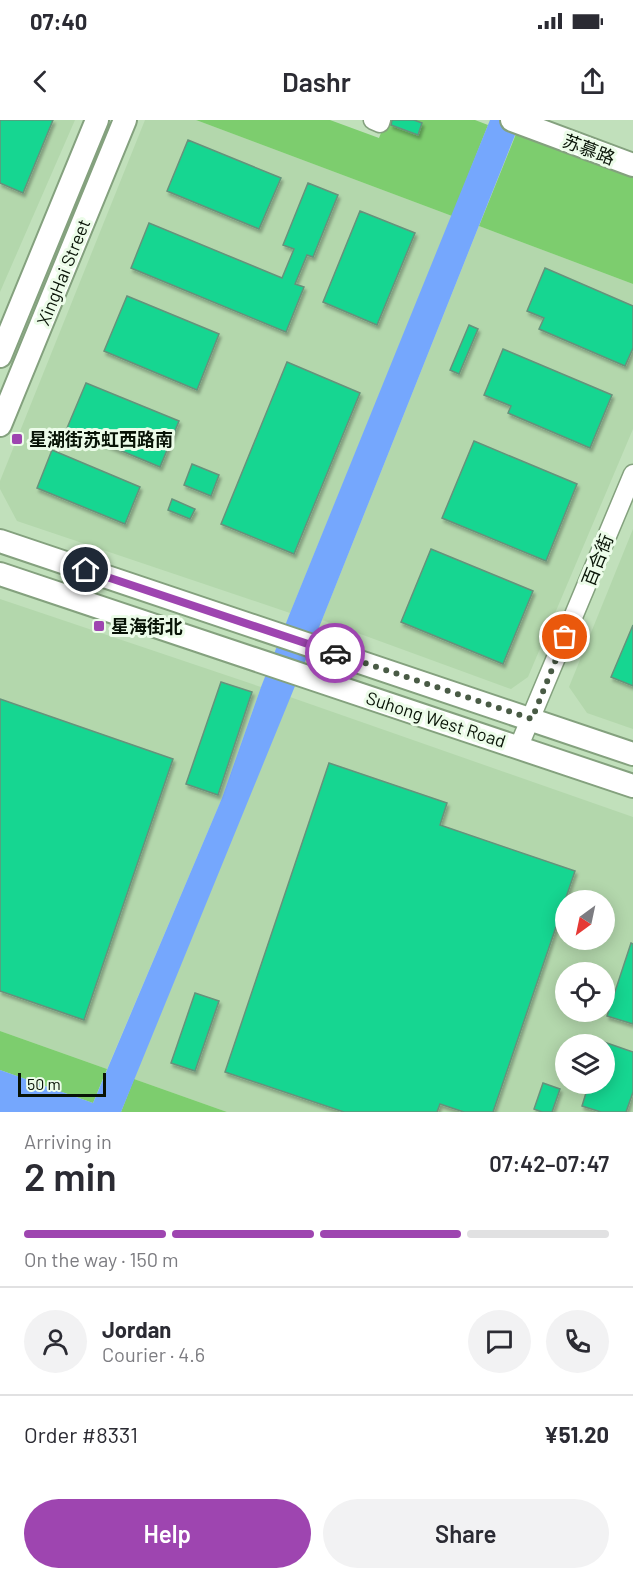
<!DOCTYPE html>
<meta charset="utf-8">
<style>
:root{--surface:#fff;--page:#f2f2f3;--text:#2b2b33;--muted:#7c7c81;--line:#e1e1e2;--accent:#9e45b0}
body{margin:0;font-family:Barlow,"Noto Sans SC",sans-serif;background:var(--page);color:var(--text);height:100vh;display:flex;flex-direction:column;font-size:22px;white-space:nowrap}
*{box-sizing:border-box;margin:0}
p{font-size:20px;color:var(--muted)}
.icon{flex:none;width:33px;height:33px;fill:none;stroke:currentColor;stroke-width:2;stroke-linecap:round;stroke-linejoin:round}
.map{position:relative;height:992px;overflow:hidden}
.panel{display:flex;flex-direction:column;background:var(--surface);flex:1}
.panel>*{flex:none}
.needle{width:39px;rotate:213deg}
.controls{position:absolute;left:555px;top:770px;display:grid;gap:12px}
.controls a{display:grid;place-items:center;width:60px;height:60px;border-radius:50%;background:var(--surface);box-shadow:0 3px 15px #0003;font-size:30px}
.scale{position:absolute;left:18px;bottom:15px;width:88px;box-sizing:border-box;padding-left:6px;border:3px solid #081306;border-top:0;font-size:16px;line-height:21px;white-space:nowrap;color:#081306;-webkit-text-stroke:4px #ecfce9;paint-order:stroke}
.pin{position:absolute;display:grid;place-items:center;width:51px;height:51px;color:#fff;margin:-26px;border:3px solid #fff;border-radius:50%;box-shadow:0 2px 6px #0007}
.courier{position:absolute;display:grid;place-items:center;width:60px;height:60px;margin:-30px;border:4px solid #9e45b0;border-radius:50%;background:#fff;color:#222;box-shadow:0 2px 8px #0007}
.overview em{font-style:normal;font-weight:600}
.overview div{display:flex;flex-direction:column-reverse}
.overview{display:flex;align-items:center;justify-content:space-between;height:102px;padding:0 24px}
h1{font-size:39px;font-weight:600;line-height:45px}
.bar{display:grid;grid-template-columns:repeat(4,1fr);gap:9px 6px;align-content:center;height:72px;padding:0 24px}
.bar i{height:8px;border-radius:4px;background:var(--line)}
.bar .active{background:var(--accent)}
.bar p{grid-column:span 4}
.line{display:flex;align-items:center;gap:15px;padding:0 24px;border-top:2px solid var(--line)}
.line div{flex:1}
.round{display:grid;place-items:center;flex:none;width:63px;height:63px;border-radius:32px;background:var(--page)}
.primary-button{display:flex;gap:12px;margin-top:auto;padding:12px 24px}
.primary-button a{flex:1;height:69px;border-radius:36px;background:var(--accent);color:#fff;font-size:24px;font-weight:600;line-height:69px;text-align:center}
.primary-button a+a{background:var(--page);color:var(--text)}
.status{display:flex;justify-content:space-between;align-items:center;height:42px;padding:0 30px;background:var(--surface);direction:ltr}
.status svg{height:16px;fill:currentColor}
header{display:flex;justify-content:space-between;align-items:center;height:78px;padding:0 24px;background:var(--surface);font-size:27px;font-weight:600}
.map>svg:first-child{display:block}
.built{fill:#b3d7ac;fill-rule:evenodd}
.green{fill:#7dcd6e}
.water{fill:#75a7fd}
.building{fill:#19d691;stroke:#66927b;stroke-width:1.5;filter:url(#shadow)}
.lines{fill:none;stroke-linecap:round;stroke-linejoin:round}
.minor-casing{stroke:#84a17e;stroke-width:21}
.major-casing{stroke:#84a17e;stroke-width:26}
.minor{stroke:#fff;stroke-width:18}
.major{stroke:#fff;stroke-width:22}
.done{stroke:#495b45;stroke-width:6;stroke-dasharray:0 10.8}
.route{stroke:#9e45b0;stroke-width:8}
.poi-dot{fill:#9e45b0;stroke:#ecfce9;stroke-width:2}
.labels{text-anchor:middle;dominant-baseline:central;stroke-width:6;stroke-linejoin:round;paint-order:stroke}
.street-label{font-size:18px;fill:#081306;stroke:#ecfce9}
.poi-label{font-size:18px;font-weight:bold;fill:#081306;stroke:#ecfce9;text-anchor:start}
</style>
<div class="status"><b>07:40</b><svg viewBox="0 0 49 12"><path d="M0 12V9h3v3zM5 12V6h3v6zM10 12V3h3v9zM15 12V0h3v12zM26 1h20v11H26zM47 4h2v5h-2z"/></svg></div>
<header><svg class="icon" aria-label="back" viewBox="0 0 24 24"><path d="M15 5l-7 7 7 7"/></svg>Dashr<svg class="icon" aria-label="share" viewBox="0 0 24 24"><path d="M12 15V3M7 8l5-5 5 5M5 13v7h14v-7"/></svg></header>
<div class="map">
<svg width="633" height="992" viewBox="0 0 633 992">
<defs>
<filter id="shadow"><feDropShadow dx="2" dy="3.5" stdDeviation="1.5" flood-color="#0004"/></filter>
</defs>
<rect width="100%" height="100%" fill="#c1e0bb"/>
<path class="built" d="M0 0H75L0 172Z
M145 0H196L452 96 290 493 17 401 0 369V361Z
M479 106 633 164V309L528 557 511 569 322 500Z
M633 409V609L587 593 569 567Z
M0 479 261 567 222 678 107 949 0 911Z
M290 577 633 697V992H227L134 959ZM566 780H604V819H566ZM566 852H604V891H566ZM566 924H604V963H566Z"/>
<path class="green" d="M196 0H330L379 18 386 0H475L488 5 452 96Z
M516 14 633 58V164L479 106Z
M0 911 107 949 93 983 0 950Z
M134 959 227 992H121Z"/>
<path class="water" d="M490 0H521L322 500 121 992H0V950L93 983 222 678 261 567 290 493Z"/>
<path class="building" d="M0 0H53L23 73 0 63Z
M392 0H414L422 3 418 15 391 5Z
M188 20 281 58 259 109 167 71Z
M308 63 338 75 313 137 307 135 295 164 304 167 286 212 131 148 149 103 282 158 294 129 283 125Z
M360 91 415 113 377 205 323 182Z
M545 148 633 186V228L625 246 539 209 544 198 527 191Z
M127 176 219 214 197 270 104 231Z
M469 205 478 209 459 254 450 250Z
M503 229 612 275 590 328 508 293 511 286 484 275Z
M287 242 360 273 294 434 221 404Z
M86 263 179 301 160 347 67 308Z
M474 321 577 364 546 441 442 398Z
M52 330 140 367 125 404 37 368Z
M192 344 219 355 211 376 184 365Z
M172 379 195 389 190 399 168 390Z
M431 429 533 471 503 544 401 502Z
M633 505V566L611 557Z
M221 562 252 572 218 675 186 664Z
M0 579 173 639 84 900 0 871Z
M329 643 447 683 440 705 575 751 493 992H464L440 984 437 992H344L225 952Z
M631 823 633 824V904L607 896Z
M195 873 219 881 195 951 171 943Z
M604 922 633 932V972L626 992H601L582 986 589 963H604Z
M543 963 560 969 552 992H542L534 989Z"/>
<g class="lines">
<defs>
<path id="minor" d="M373 0 380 3 381 0
M519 626 633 354"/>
<path id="major" d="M512 0 633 45
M0 236 97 0
M0 305 125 0
M0 421 633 634
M0 454 633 666"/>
</defs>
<use href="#minor" class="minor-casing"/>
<use href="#major" class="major-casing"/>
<use href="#minor" class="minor"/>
<use href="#major" class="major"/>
</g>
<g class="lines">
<path class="done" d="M335 533 532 599 565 517"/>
<path class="route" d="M86 450 335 533"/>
</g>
<g class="poi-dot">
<rect x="11" y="313" width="12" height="12" rx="3"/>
<rect x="93" y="500" width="12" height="12" rx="3"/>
</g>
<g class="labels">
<g class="street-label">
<text transform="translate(589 29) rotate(21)">苏慕路</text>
<text transform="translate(63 152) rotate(-68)">XingHai Street</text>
<text transform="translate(597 440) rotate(-68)">百合街</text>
<text transform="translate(436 599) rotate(18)">Suhong West Road</text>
</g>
<g class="poi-label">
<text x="29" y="319">星湖街苏虹西路南</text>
<text x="111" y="506">星海街北</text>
</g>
</g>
</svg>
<div class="controls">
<a><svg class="needle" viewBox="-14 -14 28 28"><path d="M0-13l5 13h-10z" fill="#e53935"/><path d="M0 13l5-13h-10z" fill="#7c7c81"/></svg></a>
<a><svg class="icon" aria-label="locate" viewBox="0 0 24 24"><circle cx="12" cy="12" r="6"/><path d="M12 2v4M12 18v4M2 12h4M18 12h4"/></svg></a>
<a><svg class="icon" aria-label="layers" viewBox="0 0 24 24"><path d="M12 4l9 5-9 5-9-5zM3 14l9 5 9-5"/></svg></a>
</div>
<div class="scale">50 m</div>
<div class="pin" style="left:565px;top:517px;background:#ea580c"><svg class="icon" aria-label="bag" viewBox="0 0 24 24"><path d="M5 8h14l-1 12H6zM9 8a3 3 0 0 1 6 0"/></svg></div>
<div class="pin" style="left:86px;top:450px;background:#1f2937"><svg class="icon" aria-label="home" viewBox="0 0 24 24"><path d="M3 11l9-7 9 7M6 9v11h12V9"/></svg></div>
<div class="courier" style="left:335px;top:533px"><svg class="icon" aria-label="car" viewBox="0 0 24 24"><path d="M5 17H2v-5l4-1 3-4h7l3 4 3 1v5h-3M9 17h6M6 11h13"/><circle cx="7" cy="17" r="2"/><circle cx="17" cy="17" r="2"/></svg></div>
</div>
<section class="panel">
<div class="overview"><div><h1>2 min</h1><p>Arriving in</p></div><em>07:42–07:47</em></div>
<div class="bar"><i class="active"></i><i class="active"></i><i class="active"></i><i></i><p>On the way · 150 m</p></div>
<div class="line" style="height:108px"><a class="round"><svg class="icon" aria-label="person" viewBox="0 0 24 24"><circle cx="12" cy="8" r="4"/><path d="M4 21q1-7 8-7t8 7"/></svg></a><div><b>Jordan</b><p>Courier · 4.6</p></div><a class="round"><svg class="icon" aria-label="chat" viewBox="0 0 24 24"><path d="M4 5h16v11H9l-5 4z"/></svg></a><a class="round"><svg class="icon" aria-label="phone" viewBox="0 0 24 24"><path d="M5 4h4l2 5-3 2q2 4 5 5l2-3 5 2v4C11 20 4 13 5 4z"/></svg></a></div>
<div class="line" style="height:78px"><div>Order #8331</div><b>¥51.20</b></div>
<div class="primary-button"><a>Help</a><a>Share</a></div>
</section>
